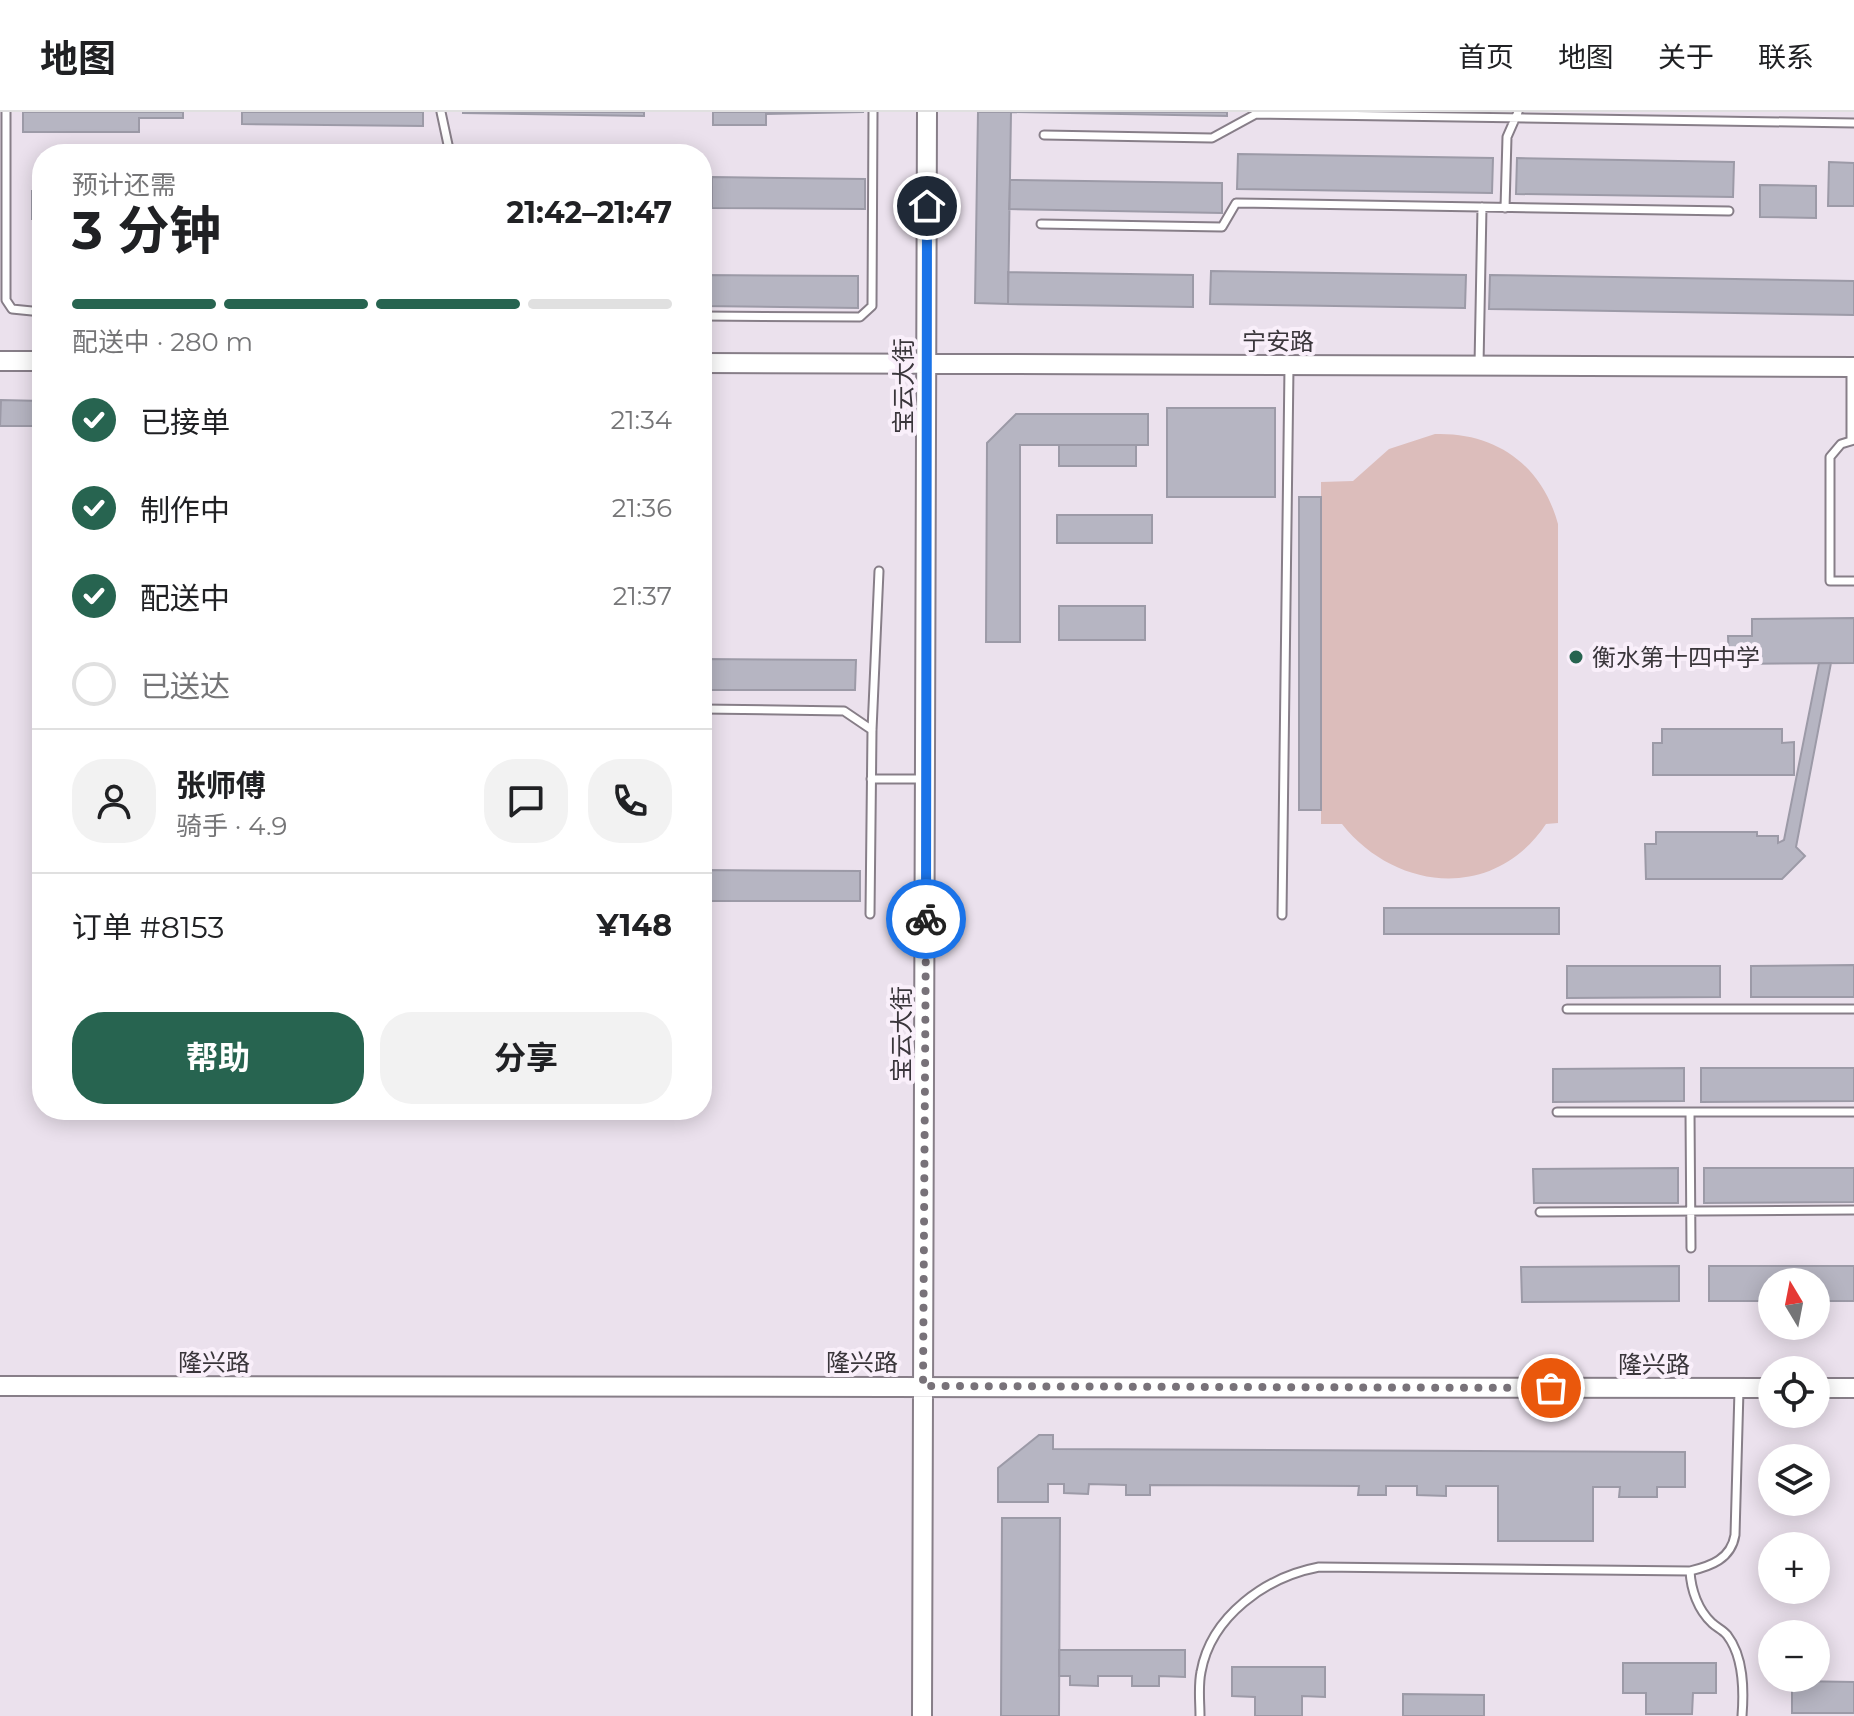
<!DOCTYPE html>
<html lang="zh">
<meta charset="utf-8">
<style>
:root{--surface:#fff;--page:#f2f2f2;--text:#202124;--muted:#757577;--line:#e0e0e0;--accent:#276450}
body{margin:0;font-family:Montserrat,"Noto Sans SC",sans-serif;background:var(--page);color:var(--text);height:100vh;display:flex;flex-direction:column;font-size:30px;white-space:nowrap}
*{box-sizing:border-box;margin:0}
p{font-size:26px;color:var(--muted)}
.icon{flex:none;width:44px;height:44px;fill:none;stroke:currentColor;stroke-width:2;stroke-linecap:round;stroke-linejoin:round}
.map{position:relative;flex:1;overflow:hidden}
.details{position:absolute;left:32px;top:32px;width:680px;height:976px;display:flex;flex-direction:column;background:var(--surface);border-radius:32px;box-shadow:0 4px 20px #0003}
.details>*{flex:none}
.needle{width:52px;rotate:350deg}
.tools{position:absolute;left:1758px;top:1156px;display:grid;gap:16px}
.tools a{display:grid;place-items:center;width:72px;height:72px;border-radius:50%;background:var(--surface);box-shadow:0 4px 20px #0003;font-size:40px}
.pin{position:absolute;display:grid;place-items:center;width:68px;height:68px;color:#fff;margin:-34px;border:4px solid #fff;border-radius:50%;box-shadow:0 2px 8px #0007}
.courier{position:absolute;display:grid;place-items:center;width:80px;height:80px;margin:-40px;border:6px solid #1a73e8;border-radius:50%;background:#fff;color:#222;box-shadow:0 2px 10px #0007}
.headline em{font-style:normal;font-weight:700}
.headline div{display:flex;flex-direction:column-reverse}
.headline{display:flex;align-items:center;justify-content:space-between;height:136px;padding:0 40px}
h1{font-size:52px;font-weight:700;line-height:60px}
.bar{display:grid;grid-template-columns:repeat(4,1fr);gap:12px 8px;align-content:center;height:96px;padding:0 40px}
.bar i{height:10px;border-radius:6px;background:var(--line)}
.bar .on{background:var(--accent)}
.bar p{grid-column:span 4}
.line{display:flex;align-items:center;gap:20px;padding:0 40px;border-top:2px solid var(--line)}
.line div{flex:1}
.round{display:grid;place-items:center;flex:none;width:84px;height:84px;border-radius:32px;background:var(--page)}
ol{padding:0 40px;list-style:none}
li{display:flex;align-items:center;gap:24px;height:88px}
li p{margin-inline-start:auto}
li .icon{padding:8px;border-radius:50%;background:var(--accent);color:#fff;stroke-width:4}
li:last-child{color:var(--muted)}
li i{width:44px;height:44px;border:4px solid var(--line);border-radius:50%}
.primary-button{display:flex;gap:16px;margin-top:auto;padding:16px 40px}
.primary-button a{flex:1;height:92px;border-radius:32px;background:var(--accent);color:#fff;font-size:32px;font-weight:700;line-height:92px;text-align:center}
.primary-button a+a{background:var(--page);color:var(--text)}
header{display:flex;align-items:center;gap:48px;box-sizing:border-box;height:112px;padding:0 40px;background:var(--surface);border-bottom:2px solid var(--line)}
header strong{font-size:38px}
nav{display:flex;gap:44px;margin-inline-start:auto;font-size:28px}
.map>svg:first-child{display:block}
.green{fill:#dcbdbb}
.building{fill:#b6b5c2;stroke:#9c9aa7;stroke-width:2}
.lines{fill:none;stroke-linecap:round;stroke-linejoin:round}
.service-casing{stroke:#877e88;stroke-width:11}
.tertiary-casing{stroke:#877e88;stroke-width:22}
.service{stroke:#fff;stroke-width:7}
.tertiary{stroke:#fff;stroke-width:18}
.done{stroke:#787279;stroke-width:8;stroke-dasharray:0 14.4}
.route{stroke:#1a73e8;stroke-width:10}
.poi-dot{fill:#276450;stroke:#f9effa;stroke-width:3}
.labels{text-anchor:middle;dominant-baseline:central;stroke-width:8;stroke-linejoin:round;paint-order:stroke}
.street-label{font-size:24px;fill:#3a363b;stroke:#f9effa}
.poi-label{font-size:24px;fill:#3a363b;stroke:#f9effa;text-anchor:start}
</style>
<header>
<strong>地图</strong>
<nav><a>首页</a><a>地图</a><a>关于</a><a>联系</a></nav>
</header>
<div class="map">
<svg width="1854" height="1604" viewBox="0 0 1854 1604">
<rect width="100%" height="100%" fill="#ebe1ed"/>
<path class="green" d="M1435 322C1496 320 1542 353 1558 412V711L1546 712C1495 789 1396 780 1342 712H1321V370L1353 369 1389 337Z"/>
<path class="building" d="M23 0H183V6H139V20H23Z
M242 0H423V14L242 12Z
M463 0H644V4L463 1Z
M713 0H864L766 2V13H713Z
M978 0H1011L1008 192 975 191Z
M1011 0H1227V4Z
M1238 42 1493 46 1492 81 1237 77Z
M1517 46 1734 50 1733 85 1516 82Z
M1829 50 1854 51V94H1828Z
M712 65 865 67V97L712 96Z
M1010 68 1222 71V101L1009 97Z
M1760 73 1816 74V106L1760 105Z
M32 79H42V107H32Z
M1211 159 1466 163 1465 196 1210 192Z
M1008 160 1193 163V195L1008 192Z
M34 162H42V196H34Z
M702 163 858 164V196L702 194Z
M1490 163 1854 169V203L1489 197Z
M1 288 42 289V314H0Z
M1167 296H1275V385H1167Z
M1016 302H1148V333H1020V530H986L987 331Z
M1059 333H1136V354H1059Z
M1299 385H1321V698H1299Z
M1057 403H1152V431H1057Z
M1059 494H1145V528H1059Z
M1854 506V551L1729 552 1728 524H1752V507Z
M702 547 856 548 855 578H702Z
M1819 551H1831L1796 735 1805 744 1782 767H1646L1645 732H1656V720H1757V724H1778V731L1784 728Z
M1662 617H1782V631L1794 630V663H1653V631H1662Z
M702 758 860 759V789H702Z
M1384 796H1559V822H1384Z
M1854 853V885H1751V854Z
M1567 854H1720V885L1567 886Z
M1684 956V989L1553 990V957Z
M1701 956H1854V989L1701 990Z
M1678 1056V1091H1534L1533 1057Z
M1704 1056H1854V1090L1704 1091Z
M1679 1154V1189L1522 1190 1521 1155Z
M1709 1154H1854V1189H1816V1170H1772V1189H1709Z
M1039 1323H1053V1337L1685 1340V1375H1657V1385H1619L1620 1375H1593V1429H1498V1374H1446V1384L1417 1383V1374H1386V1383H1358L1359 1374 1150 1373V1383H1126V1373L1089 1372 1088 1382 1064 1381V1372H1048V1390H998V1356Z
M1002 1406H1060L1059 1604H1001Z
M1059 1538H1185V1565L1159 1564V1574H1132V1564H1098V1574L1070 1573V1564H1059Z
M1623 1551H1716V1581H1693L1692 1602H1646V1581H1623Z
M1232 1555H1325V1585L1302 1584V1604H1255V1585L1232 1584Z
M1792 1569 1854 1570V1601H1792Z
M1403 1582 1484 1583V1604H1403Z"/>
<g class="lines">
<defs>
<path id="service" d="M6 0V188L12 197 42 200
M441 0 450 42
M1044 23 1212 26 1256 2 1854 11
M1505 96 1507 25 1518 0
M1041 112 1222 115 1236 91 1729 99
M702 204 860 205 872 194 873 0
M1479 253 1482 95
M1851 327V257
M1854 328 1841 332 1830 345V469H1854
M702 597 844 599 872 618
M871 667H925
M870 802 872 618 879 459
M1282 803 1289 255
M1567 897H1854
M1557 1000H1854
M1690 1000 1691 1136
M1540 1100 1854 1098
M1690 1459C1691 1478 1698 1498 1712 1511 1716 1515 1723 1518 1727 1523 1744 1545 1744 1578 1742 1604
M1200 1604C1200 1590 1198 1574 1201 1560 1211 1504 1266 1465 1319 1455L1690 1459C1711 1454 1731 1447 1735 1423L1739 1278"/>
<path id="tertiary" d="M0 249H42
M702 251 1854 255
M0 1274 1772 1276
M1816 1276H1854
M922 1604 927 0"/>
</defs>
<use href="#service" class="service-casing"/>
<use href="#tertiary" class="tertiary-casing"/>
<use href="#service" class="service"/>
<use href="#tertiary" class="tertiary"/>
</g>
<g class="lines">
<path class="done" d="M926 807 923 1274 1551 1276"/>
<path class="route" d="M926 807 927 94"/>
</g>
<circle class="poi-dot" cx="1576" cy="545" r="8"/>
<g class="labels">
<g class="street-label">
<text x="1278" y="229">宁安路</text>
<text transform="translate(903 274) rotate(-90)">宝云大街</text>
<text transform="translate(901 922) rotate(-90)">宝云大街</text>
<text x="214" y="1250">隆兴路</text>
<text x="862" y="1250">隆兴路</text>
<text x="1654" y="1252">隆兴路</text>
</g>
<g class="poi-label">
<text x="1592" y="545">衡水第十四中学</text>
</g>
</g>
</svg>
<div class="tools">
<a><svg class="needle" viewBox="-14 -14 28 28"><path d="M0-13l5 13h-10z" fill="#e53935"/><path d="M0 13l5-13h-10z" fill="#757577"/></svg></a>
<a><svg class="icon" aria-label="locate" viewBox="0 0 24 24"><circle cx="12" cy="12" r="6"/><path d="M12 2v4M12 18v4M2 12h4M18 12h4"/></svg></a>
<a><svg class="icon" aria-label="layers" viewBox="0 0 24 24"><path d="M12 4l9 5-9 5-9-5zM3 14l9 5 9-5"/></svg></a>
<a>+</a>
<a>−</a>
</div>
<div class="pin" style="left:1551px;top:1276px;background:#ea580c"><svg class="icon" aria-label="bag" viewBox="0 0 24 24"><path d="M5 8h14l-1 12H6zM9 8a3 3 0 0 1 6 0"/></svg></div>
<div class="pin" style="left:927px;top:94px;background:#1f2937"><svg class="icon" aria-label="home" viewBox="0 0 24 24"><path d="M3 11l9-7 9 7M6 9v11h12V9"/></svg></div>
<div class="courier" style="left:926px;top:807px"><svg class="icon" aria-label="bike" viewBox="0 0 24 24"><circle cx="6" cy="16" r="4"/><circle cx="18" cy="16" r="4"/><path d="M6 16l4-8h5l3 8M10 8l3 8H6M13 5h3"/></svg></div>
<section class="details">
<div class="headline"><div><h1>3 分钟</h1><p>预计还需</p></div><em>21:42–21:47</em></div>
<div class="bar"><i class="on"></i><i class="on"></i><i class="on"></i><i></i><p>配送中 · 280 m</p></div>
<ol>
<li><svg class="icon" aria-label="check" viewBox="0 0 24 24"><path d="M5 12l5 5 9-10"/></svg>已接单<p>21:34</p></li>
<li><svg class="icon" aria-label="check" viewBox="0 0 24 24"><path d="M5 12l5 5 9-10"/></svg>制作中<p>21:36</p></li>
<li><svg class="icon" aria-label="check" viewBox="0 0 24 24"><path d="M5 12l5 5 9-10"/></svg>配送中<p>21:37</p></li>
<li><i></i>已送达</li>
</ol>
<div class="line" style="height:144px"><a class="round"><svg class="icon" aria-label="person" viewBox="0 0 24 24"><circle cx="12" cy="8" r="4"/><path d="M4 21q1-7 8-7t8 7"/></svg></a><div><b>张师傅</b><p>骑手 · 4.9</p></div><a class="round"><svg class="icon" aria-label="chat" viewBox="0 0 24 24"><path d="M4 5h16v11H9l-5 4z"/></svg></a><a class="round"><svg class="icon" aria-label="phone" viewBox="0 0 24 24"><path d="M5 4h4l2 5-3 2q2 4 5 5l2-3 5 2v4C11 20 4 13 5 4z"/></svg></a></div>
<div class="line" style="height:104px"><div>订单 #8153</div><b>¥148</b></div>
<div class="primary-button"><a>帮助</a><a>分享</a></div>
</section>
</div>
